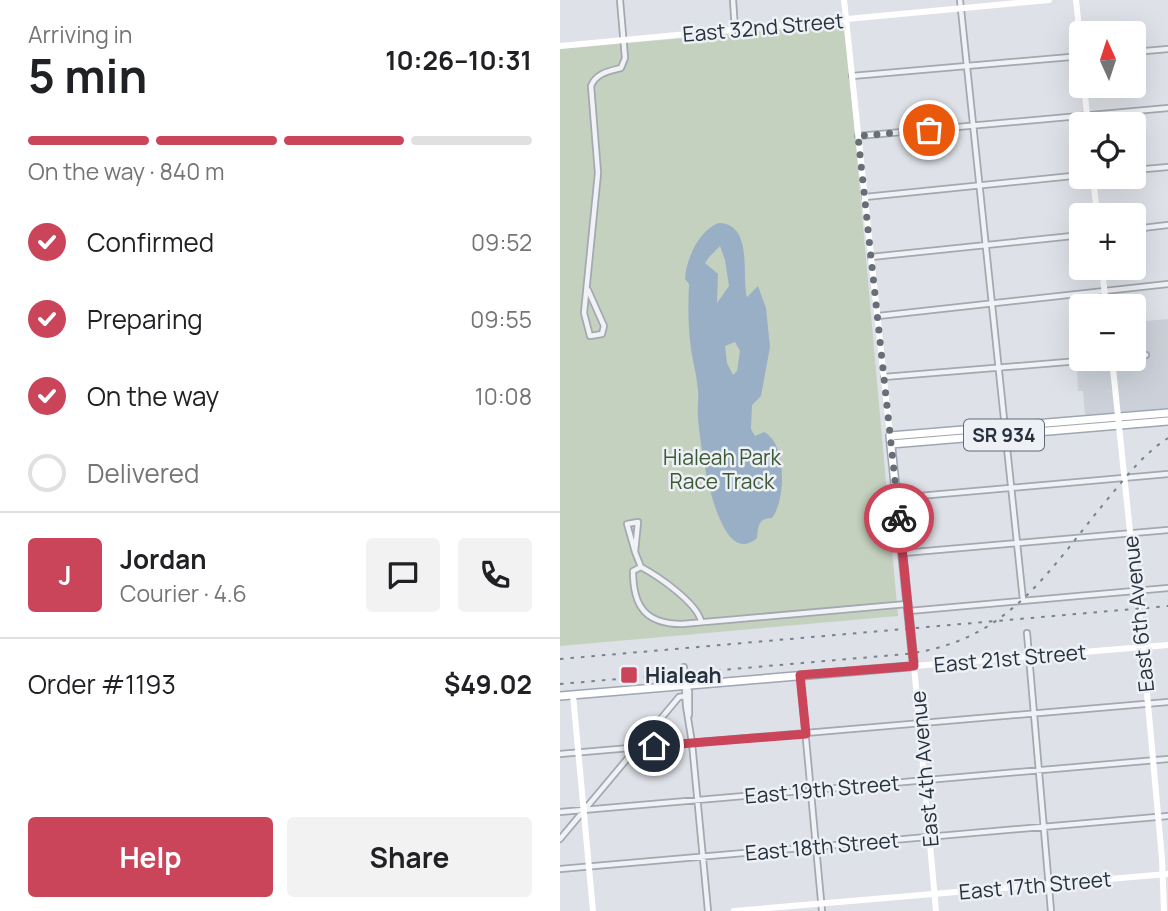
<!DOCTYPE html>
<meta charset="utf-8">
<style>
:root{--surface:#fff;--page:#f2f2f2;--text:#202124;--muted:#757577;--line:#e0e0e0;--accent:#ca4559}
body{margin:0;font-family:Manrope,sans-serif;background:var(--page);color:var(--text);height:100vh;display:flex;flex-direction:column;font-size:26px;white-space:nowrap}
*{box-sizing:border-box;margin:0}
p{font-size:23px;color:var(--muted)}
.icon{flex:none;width:38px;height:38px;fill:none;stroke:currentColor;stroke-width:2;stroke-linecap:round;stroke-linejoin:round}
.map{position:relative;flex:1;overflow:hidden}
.drawer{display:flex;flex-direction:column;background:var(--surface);width:560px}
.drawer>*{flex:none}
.needle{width:46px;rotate:357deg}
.tools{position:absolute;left:509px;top:21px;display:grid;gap:14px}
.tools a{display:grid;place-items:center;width:77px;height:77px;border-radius:7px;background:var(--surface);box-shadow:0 7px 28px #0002;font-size:35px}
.pin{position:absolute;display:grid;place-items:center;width:60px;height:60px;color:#fff;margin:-30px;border:4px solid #fff;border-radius:50%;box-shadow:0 2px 7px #0007}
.courier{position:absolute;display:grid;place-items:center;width:70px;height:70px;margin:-35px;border:5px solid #ca4559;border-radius:50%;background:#fff;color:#222;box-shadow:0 2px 9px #0007}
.head em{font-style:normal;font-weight:700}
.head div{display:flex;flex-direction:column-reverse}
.head{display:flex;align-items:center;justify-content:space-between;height:119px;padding:0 28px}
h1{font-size:46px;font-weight:700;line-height:52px}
.bar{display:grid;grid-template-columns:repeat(4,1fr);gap:10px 7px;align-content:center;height:84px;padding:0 28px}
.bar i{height:9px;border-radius:5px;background:var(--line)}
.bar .active{background:var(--accent)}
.bar p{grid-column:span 4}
.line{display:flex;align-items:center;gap:18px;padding:0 28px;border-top:2px solid var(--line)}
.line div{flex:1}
.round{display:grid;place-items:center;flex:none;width:74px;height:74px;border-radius:7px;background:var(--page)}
ol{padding:0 28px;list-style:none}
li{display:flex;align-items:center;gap:21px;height:77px}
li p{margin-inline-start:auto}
li .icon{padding:7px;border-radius:50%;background:var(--accent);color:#fff;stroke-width:4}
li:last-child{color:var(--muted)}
li i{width:38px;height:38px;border:4px solid var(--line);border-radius:50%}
.cta{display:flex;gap:14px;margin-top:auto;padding:14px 28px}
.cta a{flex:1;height:80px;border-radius:7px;background:var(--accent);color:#fff;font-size:28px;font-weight:700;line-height:80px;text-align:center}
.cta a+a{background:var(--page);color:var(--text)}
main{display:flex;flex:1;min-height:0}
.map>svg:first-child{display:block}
.built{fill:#ccd1d9}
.green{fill:#c4d1bf}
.water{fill:#99afc6;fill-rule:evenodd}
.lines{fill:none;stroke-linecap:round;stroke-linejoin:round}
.street-casing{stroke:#a3a8b1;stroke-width:8}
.primary-casing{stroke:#9da6b2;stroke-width:10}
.street{stroke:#f0f2f5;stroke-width:4.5}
.secondary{stroke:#fff;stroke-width:6}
.primary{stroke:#fff;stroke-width:7}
.rail{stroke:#788190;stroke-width:2;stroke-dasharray:3.5 7;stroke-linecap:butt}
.done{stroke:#676e78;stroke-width:7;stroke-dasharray:0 12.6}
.route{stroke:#ca4559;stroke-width:9}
.poi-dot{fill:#ca4559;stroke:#edf0f5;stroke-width:2.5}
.labels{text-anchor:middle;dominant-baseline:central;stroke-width:5;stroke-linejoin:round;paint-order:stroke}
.shield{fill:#edf0f5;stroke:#626a74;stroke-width:2}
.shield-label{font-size:19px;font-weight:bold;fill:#27303d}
.street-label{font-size:21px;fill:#27303d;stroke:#edf0f5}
.park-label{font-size:21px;fill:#3c5935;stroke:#edf0f5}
.poi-label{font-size:21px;font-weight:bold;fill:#27303d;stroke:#edf0f5;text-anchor:start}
</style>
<main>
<section class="drawer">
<div class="head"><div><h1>5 min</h1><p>Arriving in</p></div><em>10:26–10:31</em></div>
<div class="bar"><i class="active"></i><i class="active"></i><i class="active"></i><i></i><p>On the way · 840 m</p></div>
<ol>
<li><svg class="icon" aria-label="check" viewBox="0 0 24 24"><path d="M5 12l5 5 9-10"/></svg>Confirmed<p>09:52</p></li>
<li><svg class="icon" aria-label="check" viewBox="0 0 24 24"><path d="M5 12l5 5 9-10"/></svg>Preparing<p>09:55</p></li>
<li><svg class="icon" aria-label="check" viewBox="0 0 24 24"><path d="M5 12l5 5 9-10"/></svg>On the way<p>10:08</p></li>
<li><i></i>Delivered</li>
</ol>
<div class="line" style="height:126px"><b class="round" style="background:var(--accent);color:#fff">J</b><div><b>Jordan</b><p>Courier · 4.6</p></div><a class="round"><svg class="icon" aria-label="chat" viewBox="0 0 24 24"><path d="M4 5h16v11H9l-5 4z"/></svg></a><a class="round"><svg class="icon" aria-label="phone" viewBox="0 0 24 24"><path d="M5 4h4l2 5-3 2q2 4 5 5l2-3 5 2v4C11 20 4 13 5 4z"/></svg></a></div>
<div class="line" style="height:91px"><div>Order #1193</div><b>$49.02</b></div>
<div class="cta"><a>Help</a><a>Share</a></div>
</section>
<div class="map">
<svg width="608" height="911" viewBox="0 0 608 911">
<rect width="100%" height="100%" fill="#dee1e7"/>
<path class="built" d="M608 319V408L525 415 523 391H518L517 366 555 362V359H574V322Z"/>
<path class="green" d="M285 24 338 616 0 646V49Z"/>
<path class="water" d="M159 223C194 224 181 277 187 297L198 286 206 308 210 347 201 396 192 405 191 429 195 436 204 432C227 443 226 500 212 518 198 518 198 527 197 538 156 574 139 437 138 417 137 409 139 400 138 391 137 376 133 363 131 349 128 327 128 306 129 284L125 279C126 259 139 230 159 223ZM160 246 165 260 169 286 157 303 158 274 145 263 150 256ZM175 342 180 351 177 371 173 375 167 363 165 346Z"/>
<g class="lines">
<defs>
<path id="street" d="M173 0 175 30
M400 0 463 600
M574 52 608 49
M292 76 522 56
M298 136 608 108
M574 170 608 167
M305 197 522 175
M574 229 608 225
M311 257 522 235
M28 290 44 326 42 334 30 336 24 313 38 173 31 86C36 73 49 71 61 68L65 58 60 0
M318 316 608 284
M574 356 586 355
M324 377 543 359
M336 498 608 474
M75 552 67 524 78 522 75 552 81 567
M343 553 608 530
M349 611 608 588
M141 621C136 602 98 576 81 567L73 571C73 607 86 624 122 624L347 604
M467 633 491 911
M124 667 126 706 132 743 148 911
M240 675 262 911
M126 686 129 691V715
M0 754 608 702
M0 812 608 759
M0 839 119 697 125 696
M0 869 608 816"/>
<path id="primary" d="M331 444 608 421
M0 696 354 666 330 436 608 413"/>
</defs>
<use href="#street" class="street-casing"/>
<use href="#primary" class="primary-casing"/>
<use href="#street" class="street"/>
<path class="secondary" d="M284 0 330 436
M516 0 522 58
M0 46 489 0
M524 86 528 124
M533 177 537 215
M542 268 546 306
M552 359 588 704 602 859 604 911
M13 695 33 911
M174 911 608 874
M376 911 354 666 608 645"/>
<use href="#primary" class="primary"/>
<path class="rail" d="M0 659 608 606
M0 684 346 654C451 641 489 569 551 495 568 474 585 453 608 438"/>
</g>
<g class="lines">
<path class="done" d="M339 518 298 136 369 130"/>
<path class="route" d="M94 746 246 734 240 675 354 666 339 518"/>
</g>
<rect class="poi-dot" x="60" y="666" width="18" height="18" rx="3.5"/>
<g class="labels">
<rect class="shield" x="404" y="419.5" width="80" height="31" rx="5"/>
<g class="shield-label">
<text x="444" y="435">SR 934</text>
</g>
<g class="street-label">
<text transform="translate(203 27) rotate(-5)">East 32nd Street</text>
<text transform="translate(578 614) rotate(-96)">East 6th Avenue</text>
<text transform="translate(450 658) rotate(-5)">East 21st Street</text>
<text transform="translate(364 769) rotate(-95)">East 4th Avenue</text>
<text transform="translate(262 789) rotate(-5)">East 19th Street</text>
<text transform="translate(262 846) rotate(-5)">East 18th Street</text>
<text transform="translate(475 885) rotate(-5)">East 17th Street</text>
</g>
<g class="park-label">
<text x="162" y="457">Hialeah Park<tspan x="162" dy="24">Race Track</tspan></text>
</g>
<g class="poi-label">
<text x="85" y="675">Hialeah</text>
</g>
</g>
</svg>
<div class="tools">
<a><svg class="needle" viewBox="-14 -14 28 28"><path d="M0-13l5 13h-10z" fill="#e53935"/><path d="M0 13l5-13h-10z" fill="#757577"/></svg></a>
<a><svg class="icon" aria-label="locate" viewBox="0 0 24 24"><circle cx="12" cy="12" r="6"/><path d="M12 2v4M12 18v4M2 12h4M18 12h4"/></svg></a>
<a>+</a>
<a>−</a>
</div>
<div class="pin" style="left:369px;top:130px;background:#ea580c"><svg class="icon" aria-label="bag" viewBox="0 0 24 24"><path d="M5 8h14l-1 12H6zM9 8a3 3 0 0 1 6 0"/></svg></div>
<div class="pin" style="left:94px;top:746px;background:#1f2937"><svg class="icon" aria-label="home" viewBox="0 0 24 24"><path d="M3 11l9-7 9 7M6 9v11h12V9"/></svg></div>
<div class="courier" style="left:339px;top:518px"><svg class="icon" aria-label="bike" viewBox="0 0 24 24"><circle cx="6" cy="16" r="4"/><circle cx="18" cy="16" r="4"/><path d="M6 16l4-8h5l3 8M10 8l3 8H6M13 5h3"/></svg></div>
</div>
</main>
